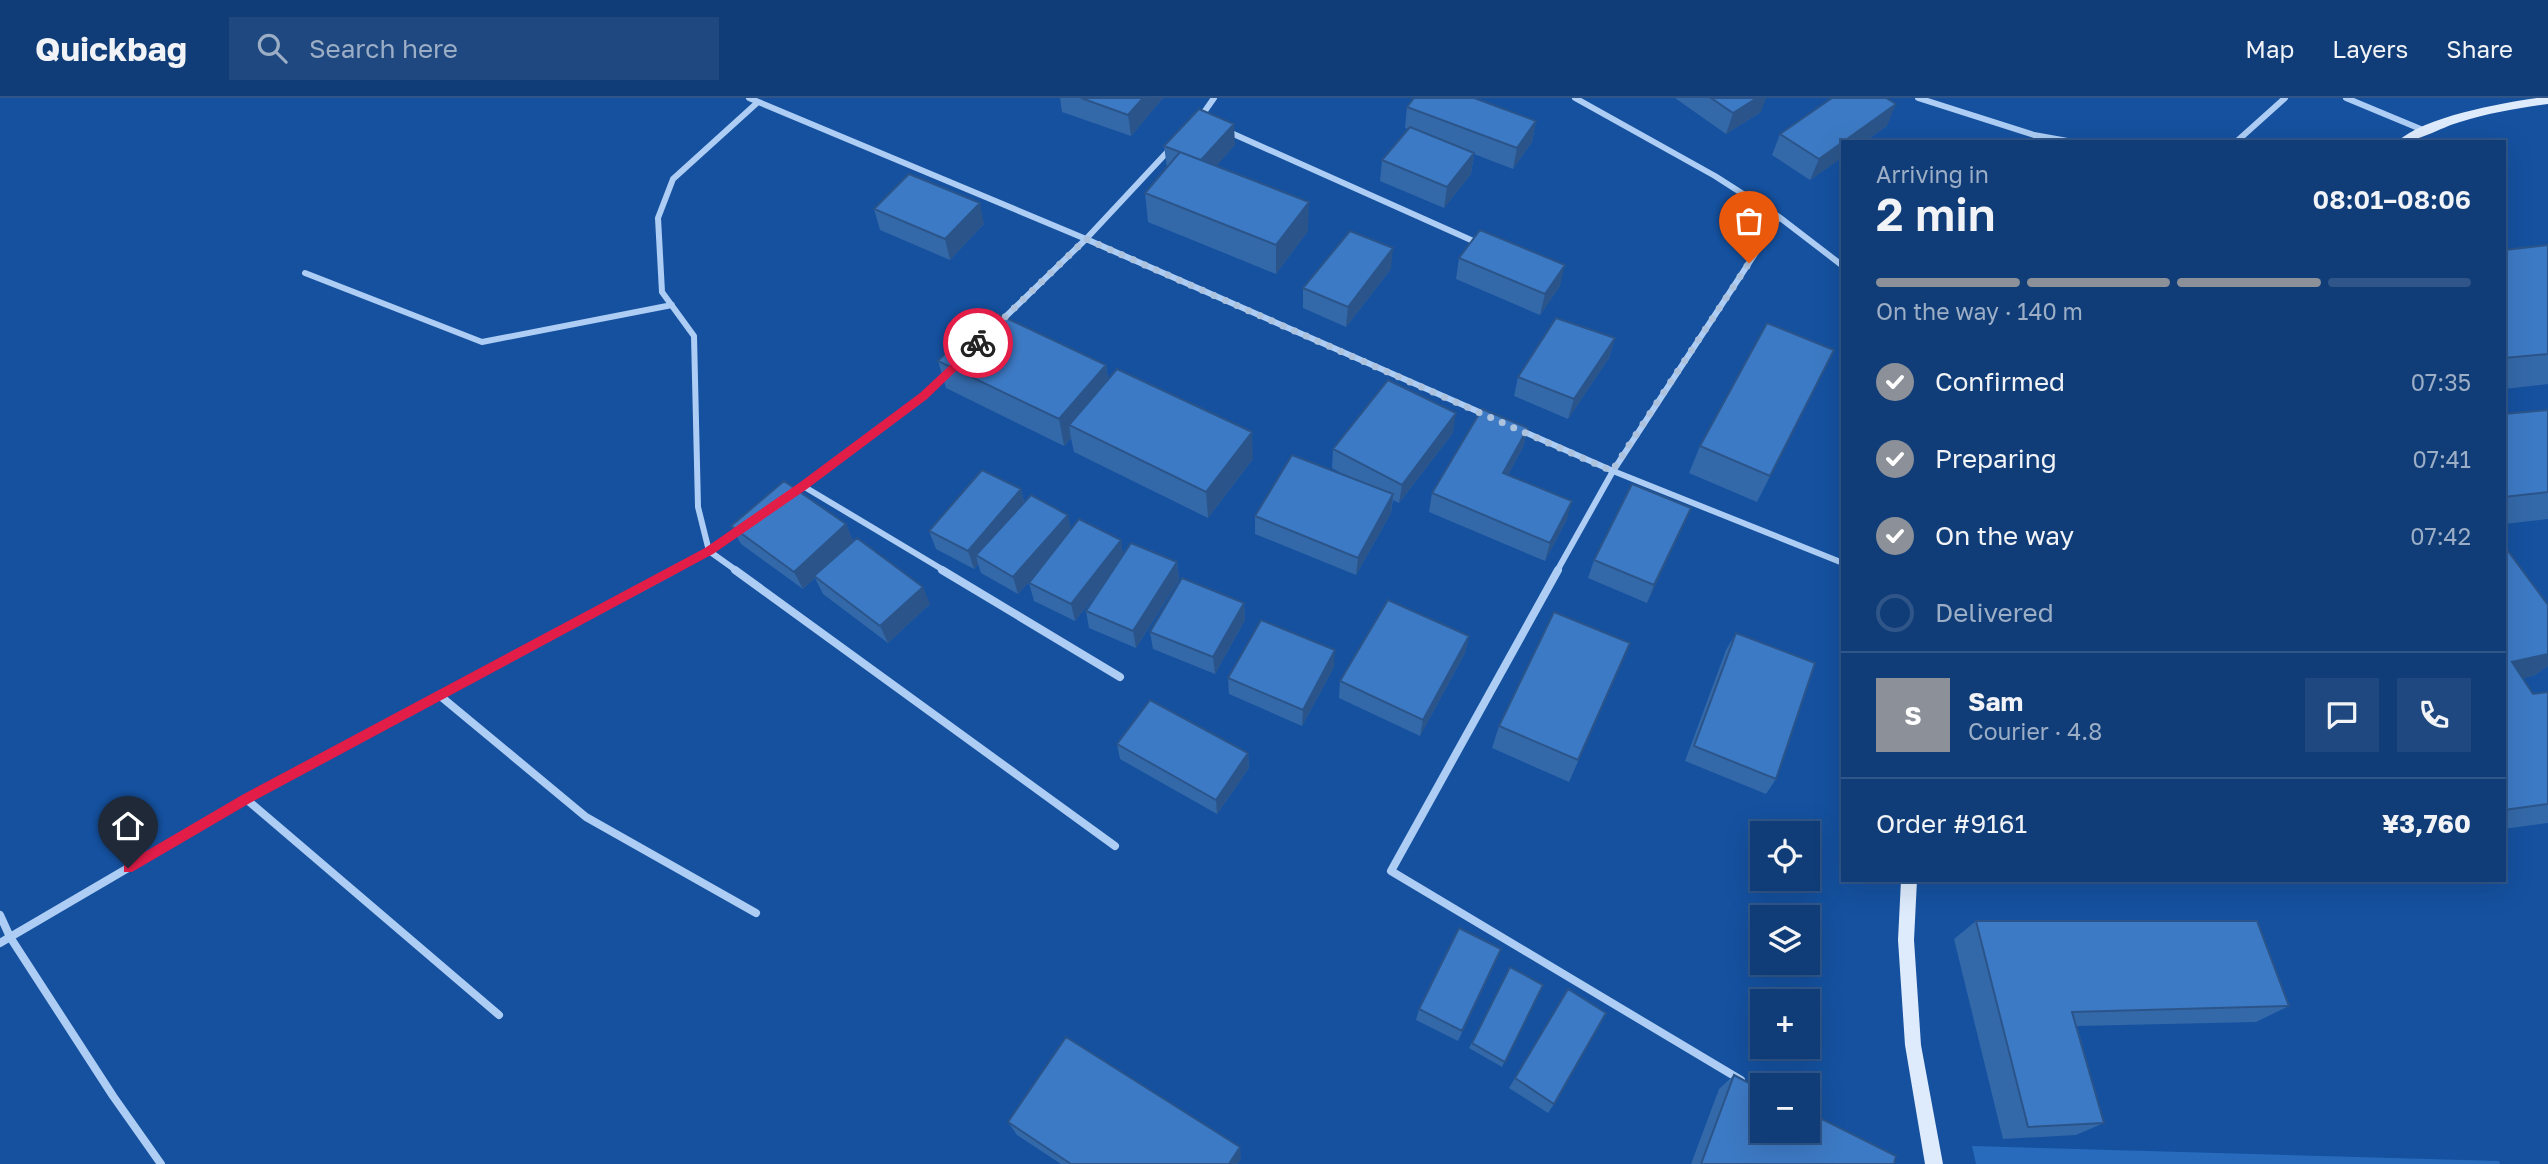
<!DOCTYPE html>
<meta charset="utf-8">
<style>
:root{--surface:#103d77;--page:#1e487f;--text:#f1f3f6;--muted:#9caec6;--line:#305689;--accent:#8c9099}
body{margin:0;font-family:"Golos Text",sans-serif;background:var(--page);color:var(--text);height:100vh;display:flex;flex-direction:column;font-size:26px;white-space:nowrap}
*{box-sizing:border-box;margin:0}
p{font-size:23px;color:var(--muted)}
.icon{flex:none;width:38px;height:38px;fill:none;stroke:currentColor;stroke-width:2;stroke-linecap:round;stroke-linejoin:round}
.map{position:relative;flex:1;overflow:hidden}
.panel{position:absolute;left:1841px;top:42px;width:665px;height:742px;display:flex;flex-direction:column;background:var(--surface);border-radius:0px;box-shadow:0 7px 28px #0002,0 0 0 2px var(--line)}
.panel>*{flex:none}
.tools{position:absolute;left:1750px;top:723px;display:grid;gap:14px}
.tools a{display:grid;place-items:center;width:70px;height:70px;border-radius:0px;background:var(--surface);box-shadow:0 7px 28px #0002,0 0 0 2px var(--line);font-size:35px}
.pin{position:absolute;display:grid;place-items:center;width:60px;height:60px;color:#fff;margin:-72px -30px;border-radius:50% 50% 50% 0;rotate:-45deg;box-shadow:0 0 7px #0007}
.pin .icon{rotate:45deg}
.courier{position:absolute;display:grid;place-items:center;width:70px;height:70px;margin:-35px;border:5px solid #e11d48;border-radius:50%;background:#fff;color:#222;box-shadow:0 2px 9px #0007}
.headline em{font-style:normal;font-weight:600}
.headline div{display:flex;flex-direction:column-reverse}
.headline{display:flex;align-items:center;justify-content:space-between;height:119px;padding:0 35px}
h1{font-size:46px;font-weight:600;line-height:52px}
.bar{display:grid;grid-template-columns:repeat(4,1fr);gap:10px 7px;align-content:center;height:84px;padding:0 35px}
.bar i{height:9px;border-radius:5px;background:var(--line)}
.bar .selected{background:var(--accent)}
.bar p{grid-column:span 4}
.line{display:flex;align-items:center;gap:18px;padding:0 35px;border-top:2px solid var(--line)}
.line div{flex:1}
.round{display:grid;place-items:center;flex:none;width:74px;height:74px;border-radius:0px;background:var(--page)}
ol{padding:0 35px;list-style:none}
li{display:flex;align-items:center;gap:21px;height:77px}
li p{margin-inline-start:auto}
li .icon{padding:7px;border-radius:50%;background:var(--accent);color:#fff;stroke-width:4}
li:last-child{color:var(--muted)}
li i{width:38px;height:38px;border:4px solid var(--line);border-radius:50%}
header{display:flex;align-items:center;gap:42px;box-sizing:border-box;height:98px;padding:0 35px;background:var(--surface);border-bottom:2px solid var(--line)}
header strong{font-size:33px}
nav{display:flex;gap:38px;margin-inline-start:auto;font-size:24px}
.search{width:490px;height:63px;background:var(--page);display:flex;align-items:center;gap:18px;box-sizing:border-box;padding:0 24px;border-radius:0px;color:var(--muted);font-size:26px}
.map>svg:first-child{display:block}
.green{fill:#286bbd}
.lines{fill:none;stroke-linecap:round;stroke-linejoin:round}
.street-far1{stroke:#adcdf4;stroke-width:6}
.street{stroke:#adcdf4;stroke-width:8}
.secondary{fill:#ddebfd;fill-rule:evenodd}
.wall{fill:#3469a9}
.shaded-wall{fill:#2b558a}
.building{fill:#3d7ac5;stroke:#2b558a;stroke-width:2}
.route{fill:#e11d48}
.done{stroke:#adc2dd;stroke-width:7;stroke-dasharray:0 12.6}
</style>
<header>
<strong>Quickbag</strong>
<div class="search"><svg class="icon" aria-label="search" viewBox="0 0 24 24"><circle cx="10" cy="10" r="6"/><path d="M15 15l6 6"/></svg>Search here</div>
<nav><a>Map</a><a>Layers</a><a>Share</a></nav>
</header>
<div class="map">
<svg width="2548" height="1066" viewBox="0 0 2548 1066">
<rect width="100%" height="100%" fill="#15519f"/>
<path class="green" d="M1972 1048 2499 1063 2500 1066H1976Z"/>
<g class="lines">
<path class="street-far1" d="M749 0 1086 141 1486 317
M1575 0 1715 78 1779 119 1843 168
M1918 0 2034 37 2073 44
M2346 0 2423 32
M1200 20 1214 0
M1229 34 1480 146
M2236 44 2285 0
M305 175 482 244 672 207
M999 225 1086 141 1170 51
M1520 332 1613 373 1843 465
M803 388 945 473
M792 396 923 298 948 274
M671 473 709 453 742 430
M737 473 709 453 698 409 694 238 662 194 658 120 673 81 758 4
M1557 473 1613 373 1779 119"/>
<path class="street" d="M735 472 1115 748
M942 472 1120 579
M1558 472 1391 773 1741 982
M439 597 586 719 756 815
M246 701 499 917
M0 817 10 839 113 998 161 1066
M0 845 246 701 674 472"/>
<path class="secondary" d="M2537 0H2548V6C2518 10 2489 15 2460 24 2439 30 2419 44 2397 44 2423 19 2501 5 2537 0Z
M1901 782H1917L1914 842 1921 947 1943 1066H1925L1905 947 1898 842Z"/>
</g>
<path class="wall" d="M1060 0H1163L1131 38 1062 14Z
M1675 0H1757L1761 14 1726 36Z
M1407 9 1536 23 1532 44 1513 71 1474 56 1471 76 1444 110 1380 83 1382 62 1408 31 1405 30Z
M1887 28 1810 82 1772 57 1780 36Z
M1235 47 1216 68 1308 133 1276 176 1148 124 1145 95 1167 70 1164 48Z
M874 111 984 126 950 162 880 132Z
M2548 147V286L2504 291V152Z
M1459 160 1560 188 1540 217 1456 181Z
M1391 171 1346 229 1303 210V190Z
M1615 240 1609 260 1568 321 1514 298 1518 279Z
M1834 252 1757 404 1689 375 1700 348Z
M938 263 1106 267 1108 281 1253 361 1208 420 1074 354 1071 340 1064 348 946 290Z
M2548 312V421L2504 426V316Z
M1528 330 1523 349 1508 377 1567 421 1545 463 1429 414 1432 395Z
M1453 335 1399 405 1393 402 1391 415 1356 477 1255 436V418L1350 380 1332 370 1333 351Z
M1843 342V352L1839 350Z
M1021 391 1024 404 1071 432 1124 455 1177 464 1179 482 1136 550 1089 530 1086 513 1101 490 1075 523 1034 503 1029 485 1036 476 1018 496 981 475 978 466 974 471 936 451 929 433Z
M846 426 853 443 930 506 888 545 823 496 815 480 803 491 741 446 731 428Z
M1683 428 1647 505 1588 480 1594 462Z
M2504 453 2548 507V568L2533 578 2523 580 2533 596 2548 594V725L2504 731Z
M1244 505 1245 522 1215 576 1153 551 1150 534Z
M1736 535 1776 681 1766 696 1685 663 1726 552Z
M1469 538 1465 555 1420 638 1339 600 1340 583Z
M1630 545 1569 684 1492 650 1499 628Z
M1334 569 1302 628 1229 596 1228 580Z
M1117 646 1248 655 1249 670 1217 716 1120 661Z
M1976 823 2289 908 2256 924 2077 928 2104 1025 2076 1037 2003 1041 1954 841Z
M1496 863 1458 943 1416 922 1419 911Z
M1510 869 1543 887 1502 969 1469 950Z
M1568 891 1554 1006 1548 1015 1509 990Z
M1734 977 1894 1066H1691L1719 991Z
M1008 1024 1241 1061 1237 1066H1061L1017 1037Z"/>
<path class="shaded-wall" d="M1143 0H1163L1131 38 1128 17Z
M1757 0H1766L1761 14 1726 36 1733 15Z
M1896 6 1887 28 1864 44H1844Z
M1536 23 1532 44 1513 71 1517 50Z
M1234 26 1235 47 1202 84 1200 63Z
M1843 44V59L1810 82 1819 61Z
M1474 55 1471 76 1444 110 1447 89Z
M1309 104 1308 133 1276 176V147Z
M980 105 984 126 950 162 945 141Z
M1393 150 1391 171 1346 229 1348 209Z
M1565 167 1560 188 1540 217 1545 196Z
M1615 240 1609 260 1568 321 1574 301Z
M1106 267 1110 295 1069 327 1071 340 1064 348 1059 321Z
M1456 315 1453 335 1399 405 1402 387Z
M1528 330 1523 349 1499 394 1503 375Z
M1252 334 1253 361 1208 420 1206 394Z
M1021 391 1025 409 976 457 978 466 974 471 968 453Z
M1393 396 1391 415 1356 477 1358 460Z
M1572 403 1567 421 1545 463 1550 445Z
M1691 410 1683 428 1647 505 1654 487Z
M1068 417 1072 436 1018 496 1013 479Z
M846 426 854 445 814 478 815 480 803 491 794 474Z
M1121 442 1124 460 1075 523 1071 506Z
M1177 464 1179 482 1136 550 1133 533Z
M923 489 930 506 888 545 880 528Z
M1244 505 1245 522 1215 576 1213 559Z
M1469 538 1465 555 1420 638 1423 622Z
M1335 552 1334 569 1302 628 1303 612Z
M2548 556V568L2533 578 2504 585 2512 564Z
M1248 655 1249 670 1217 716 1216 702Z
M1240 1049 1241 1061 1237 1066H1229Z"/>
<path class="building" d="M1081 0H1143L1128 17Z
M1414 0H1474L1536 23 1517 50 1407 9Z
M1711 0H1757L1733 15Z
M1832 0H1886L1896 6 1819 61 1780 36Z
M1199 11 1234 26 1201 62 1164 48Z
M1410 29 1474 55 1447 89 1382 62Z
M1180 54 1309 104 1276 147 1145 95Z
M909 76 980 105 945 141 874 111Z
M1480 132 1565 167 1545 196 1459 160Z
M1350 133 1393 150 1348 209 1303 190Z
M2548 147V256L2504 260V152Z
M987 211 1106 267 1059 321 938 263Z
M1556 220 1615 240 1574 301 1518 279Z
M1767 225 1834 252 1770 378 1700 348Z
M1117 271 1252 334 1206 394 1069 327Z
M1388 282 1456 315 1402 387 1333 351Z
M1482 311 1528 330 1503 375 1572 403 1550 445 1432 395Z
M2548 312V394L2504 399V316Z
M1292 357 1393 396 1358 460 1255 418Z
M982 372 1021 391 968 453 929 433Z
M784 383 846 426 794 474 731 428Z
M1632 386 1691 410 1654 487 1594 462Z
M1031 397 1068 417 1013 479 976 457Z
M1079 421 1121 442 1071 506 1029 485Z
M857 440 923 489 880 528 814 478Z
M1131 445 1177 464 1133 533 1086 513Z
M2504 453H2508L2548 507V556L2512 564 2533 596 2548 594V706L2504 712Z
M1182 480 1244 505 1213 559 1150 534Z
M1388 502 1469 538 1423 622 1340 583Z
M1554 514 1630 545 1578 662 1499 628Z
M1261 522 1335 552 1303 612 1228 580Z
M1736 535 1815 565 1776 681 1694 648Z
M1150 602 1248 655 1216 702 1117 646Z
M1976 823H2257L2289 908 2072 914 2104 1025 2028 1029Z
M1459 830 1501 851 1462 933 1419 911Z
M1510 869 1543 887 1505 964 1472 945Z
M1568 891 1606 915 1554 1006 1515 980Z
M1066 939 1240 1049 1229 1066H1071L1008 1024Z
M1734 977 1762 992V1032H1808V1014L1896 1058 1894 1066H1701Z"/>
<path class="route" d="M978 241 983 245 982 248 927 301 807 391 713 456 250 705 132 774H124V766L242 697 705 450 799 385 920 295Z"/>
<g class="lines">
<path class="done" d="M978 245 1086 141 1612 373 1749 165"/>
</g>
</svg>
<div class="tools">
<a><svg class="icon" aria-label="locate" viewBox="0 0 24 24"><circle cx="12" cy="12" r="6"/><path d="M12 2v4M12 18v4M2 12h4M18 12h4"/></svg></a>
<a><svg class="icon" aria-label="layers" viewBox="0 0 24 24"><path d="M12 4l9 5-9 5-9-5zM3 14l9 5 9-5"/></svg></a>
<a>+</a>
<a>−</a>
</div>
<div class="pin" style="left:1749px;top:165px;background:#ea580c"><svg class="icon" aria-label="bag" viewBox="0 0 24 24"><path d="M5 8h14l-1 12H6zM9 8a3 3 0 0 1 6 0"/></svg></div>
<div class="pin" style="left:128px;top:770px;background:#1f2937"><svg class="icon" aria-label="home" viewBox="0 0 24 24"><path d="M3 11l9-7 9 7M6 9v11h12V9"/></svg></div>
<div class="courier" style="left:978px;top:245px"><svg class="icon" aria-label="bike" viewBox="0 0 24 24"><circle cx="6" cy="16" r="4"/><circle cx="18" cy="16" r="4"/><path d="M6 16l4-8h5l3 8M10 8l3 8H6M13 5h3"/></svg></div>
<section class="panel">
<div class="headline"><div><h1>2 min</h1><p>Arriving in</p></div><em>08:01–08:06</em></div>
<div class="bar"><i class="selected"></i><i class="selected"></i><i class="selected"></i><i></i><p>On the way · 140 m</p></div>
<ol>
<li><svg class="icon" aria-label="check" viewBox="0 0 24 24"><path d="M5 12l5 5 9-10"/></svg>Confirmed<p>07:35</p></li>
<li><svg class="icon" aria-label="check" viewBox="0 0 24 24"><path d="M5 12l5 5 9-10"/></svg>Preparing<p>07:41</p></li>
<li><svg class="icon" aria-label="check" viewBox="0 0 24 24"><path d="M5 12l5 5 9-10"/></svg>On the way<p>07:42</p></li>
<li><i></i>Delivered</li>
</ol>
<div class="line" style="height:126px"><b class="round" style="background:var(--accent);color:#fff">S</b><div><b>Sam</b><p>Courier · 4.8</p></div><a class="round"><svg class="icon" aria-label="chat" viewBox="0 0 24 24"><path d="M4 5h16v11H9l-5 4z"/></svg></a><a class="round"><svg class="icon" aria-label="phone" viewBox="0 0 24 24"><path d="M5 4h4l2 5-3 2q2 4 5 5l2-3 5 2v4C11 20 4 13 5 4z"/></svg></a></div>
<div class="line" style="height:91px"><div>Order #9161</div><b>¥3,760</b></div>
</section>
</div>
